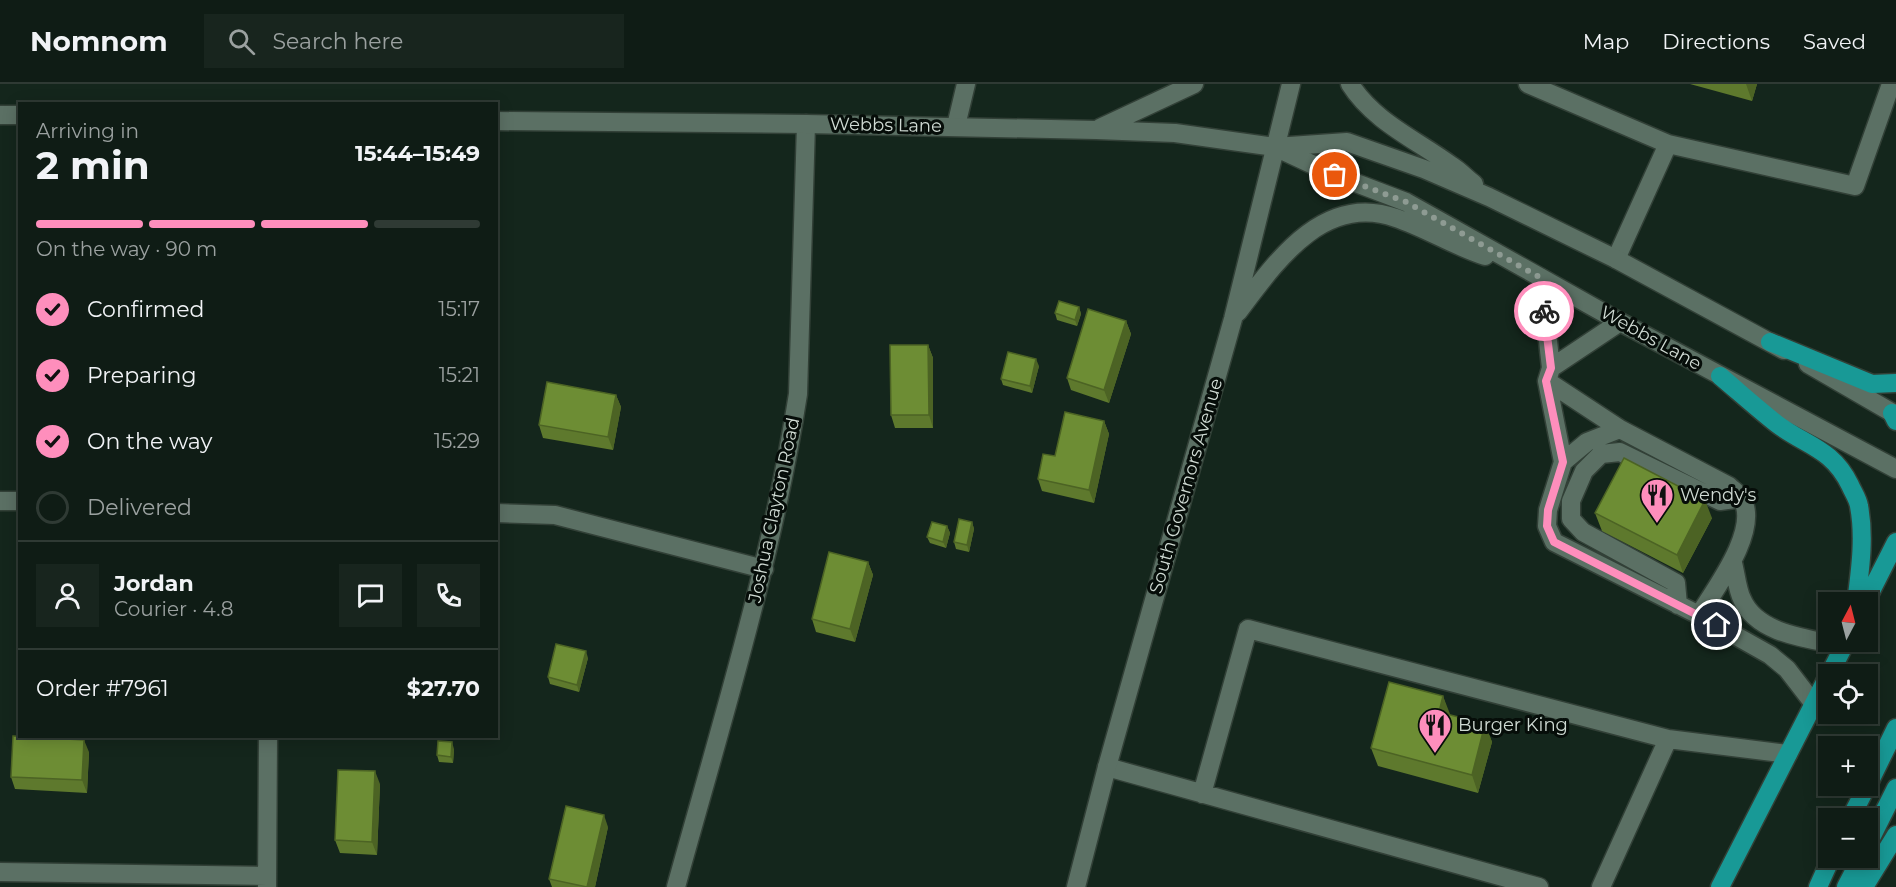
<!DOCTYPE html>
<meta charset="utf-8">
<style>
:root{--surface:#0f1c15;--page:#18251e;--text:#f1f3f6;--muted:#9ba1a0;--line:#2f3a34;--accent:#fe8ebc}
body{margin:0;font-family:Montserrat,sans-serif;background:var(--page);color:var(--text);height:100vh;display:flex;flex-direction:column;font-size:22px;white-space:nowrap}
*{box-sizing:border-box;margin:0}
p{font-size:20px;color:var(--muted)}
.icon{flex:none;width:33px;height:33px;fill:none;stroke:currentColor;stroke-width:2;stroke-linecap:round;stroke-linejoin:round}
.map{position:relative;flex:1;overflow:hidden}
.drawer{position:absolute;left:18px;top:18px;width:480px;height:636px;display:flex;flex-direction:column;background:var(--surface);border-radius:0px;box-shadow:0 3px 15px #0003,0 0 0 2px var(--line)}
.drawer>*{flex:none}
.needle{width:39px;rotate:7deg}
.fabs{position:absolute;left:1818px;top:508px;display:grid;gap:12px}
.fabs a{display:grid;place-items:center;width:60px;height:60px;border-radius:0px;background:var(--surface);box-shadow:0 3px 15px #0003,0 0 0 2px var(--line);font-size:30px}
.pin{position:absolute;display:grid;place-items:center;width:51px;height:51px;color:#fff;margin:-26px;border:3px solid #fff;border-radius:50%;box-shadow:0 2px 6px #0007}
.courier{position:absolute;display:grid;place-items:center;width:60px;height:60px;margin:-30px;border:4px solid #fe8ebc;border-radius:50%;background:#fff;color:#222;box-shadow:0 2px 8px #0007}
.head em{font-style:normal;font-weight:700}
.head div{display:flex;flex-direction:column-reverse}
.head{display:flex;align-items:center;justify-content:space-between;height:102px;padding:0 18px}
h1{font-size:39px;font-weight:700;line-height:45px}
.bar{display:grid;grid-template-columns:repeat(4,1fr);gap:9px 6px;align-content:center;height:72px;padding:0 18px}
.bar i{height:8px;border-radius:4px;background:var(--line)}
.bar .on{background:var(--accent)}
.bar p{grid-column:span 4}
.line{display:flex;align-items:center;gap:15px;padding:0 18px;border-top:2px solid var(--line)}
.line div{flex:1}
.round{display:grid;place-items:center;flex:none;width:63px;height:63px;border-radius:0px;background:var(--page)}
ol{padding:0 18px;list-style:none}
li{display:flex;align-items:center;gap:18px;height:66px}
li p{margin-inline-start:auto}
li .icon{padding:6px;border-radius:50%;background:var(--accent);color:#111;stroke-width:4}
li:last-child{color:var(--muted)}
li i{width:33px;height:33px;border:3px solid var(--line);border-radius:50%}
header{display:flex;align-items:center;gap:36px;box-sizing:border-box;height:84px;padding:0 30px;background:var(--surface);border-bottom:2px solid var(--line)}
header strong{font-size:28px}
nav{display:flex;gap:33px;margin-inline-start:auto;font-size:21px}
.search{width:420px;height:54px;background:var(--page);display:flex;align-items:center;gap:15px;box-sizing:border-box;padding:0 21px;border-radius:0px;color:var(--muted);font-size:22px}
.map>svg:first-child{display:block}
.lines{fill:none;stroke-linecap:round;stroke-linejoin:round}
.lane-casing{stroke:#324037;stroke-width:21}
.street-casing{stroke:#324037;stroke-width:21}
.secondary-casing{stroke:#324037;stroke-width:21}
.highway-casing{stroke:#324037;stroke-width:21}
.lane{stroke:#5b7064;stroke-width:18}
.street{stroke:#5b7064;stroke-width:18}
.secondary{stroke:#5b7064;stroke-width:18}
.highway{stroke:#189996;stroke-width:18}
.wall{fill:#5e792d}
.shaded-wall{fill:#4c6324}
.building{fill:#6d8d34;stroke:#4c6324;stroke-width:1.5}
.done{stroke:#8e9b93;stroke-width:6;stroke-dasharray:0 10.8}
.route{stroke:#fe8ebc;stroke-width:8}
.labels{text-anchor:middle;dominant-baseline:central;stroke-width:6;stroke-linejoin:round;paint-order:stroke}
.street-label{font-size:18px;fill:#cfdad3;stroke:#060d09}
.poi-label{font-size:18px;fill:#cfdad3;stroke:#060d09;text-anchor:start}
</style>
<header>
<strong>Nomnom</strong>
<div class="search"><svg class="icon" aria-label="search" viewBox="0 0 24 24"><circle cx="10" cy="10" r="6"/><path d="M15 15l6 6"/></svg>Search here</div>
<nav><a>Map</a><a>Directions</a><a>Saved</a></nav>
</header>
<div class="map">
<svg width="1896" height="803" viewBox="0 0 1896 803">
<rect width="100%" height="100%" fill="#14261c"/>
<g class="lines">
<defs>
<path id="lane" d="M1528 0 1668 60 1616 175
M956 42 966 0
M1668 60 1855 102 1891 0
M1541 194 1551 284 1547 297 1563 378
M1551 284 1620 238
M1547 297 1620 345
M1733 479C1736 490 1737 505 1742 515 1757 551 1811 555 1844 562
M1678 521 1676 499 1583 448 1571 435V417L1584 387 1601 370 1620 368 1720 417 1742 414
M1699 531C1715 505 1760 446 1742 415 1739 410 1733 406 1729 402L1620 345 1587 358 1563 378 1548 426 1547 442 1554 458 1699 531 1770 571 1787 585 1814 620
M1668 655 1788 670
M1107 683 1539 803
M1202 710 1248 545 1668 655 1601 803"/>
<path id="street" d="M0 417H20
M496 429 555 431 764 485
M0 788 267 792
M267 803 268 652
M676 803C721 640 772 477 798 310L806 40"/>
<path id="secondary" d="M1350 0C1374 38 1417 56 1452 82 1460 87 1466 94 1474 100
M0 31H20
M496 37 806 40 1096 46 1175 49 1275 63 1347 58 1424 85 1489 113 1616 175 1784 266
M1100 44 1194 0
M1277 64 1335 91 1406 118 1620 238 1896 385
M1238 228C1275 179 1323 108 1396 134 1426 144 1454 162 1485 172
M1808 280 1896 331
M1076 803 1107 683 1233 235 1291 0"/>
<path id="highway" d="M1770 258 1872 300 1896 299
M1720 292C1739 308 1758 325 1777 340 1806 362 1832 364 1850 401 1853 408 1858 415 1859 422 1865 454 1860 487 1856 519
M1892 329 1896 337
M1865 519 1896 458
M1829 591 1846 558
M1868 701 1896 644
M1850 735 1867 702
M1868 760 1896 704
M1720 803 1828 592
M1818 803 1831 774
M1846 803 1861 774
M1864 803 1896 751"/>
</defs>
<use href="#lane" class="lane-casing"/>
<use href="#street" class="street-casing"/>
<use href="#secondary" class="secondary-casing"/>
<use href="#highway" class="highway-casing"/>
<use href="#lane" class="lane"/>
<use href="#street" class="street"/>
<use href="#secondary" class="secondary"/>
<use href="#highway" class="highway"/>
</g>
<path class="wall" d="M1690 0H1757L1752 17Z
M1079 223 1081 230 1077 242 1057 236 1055 229Z
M1126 237 1131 250 1109 319 1071 306 1067 294Z
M928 261 933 274V344H895L891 331Z
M1039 282 1032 309 1003 301 1001 295Z
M616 311 621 323 613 366 543 354 539 341Z
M1104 337 1109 350 1094 419 1042 407 1038 395 1055 372Z
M1595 429 1712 434 1683 489 1602 447Z
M972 438 974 445 969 468 956 465 954 458Z
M947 442 950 449 946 464 930 459 927 453Z
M868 478 873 491 855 558 816 548 812 535Z
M588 574 579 608 550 600 548 593Z
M1443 612 1449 631 1485 640 1492 658 1478 709 1378 682 1371 664Z
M454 665 453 679 439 678 437 671Z
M89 668 87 709 15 705 11 693Z
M380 700 377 771 340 769 335 756Z
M608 743 595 803H552L549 795Z"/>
<path class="shaded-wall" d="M1746 0H1757L1752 17Z
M1079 223 1081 230 1077 242 1075 236Z
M1126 237 1131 250 1109 319 1104 306Z
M928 261 933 274V344L929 331Z
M1036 275 1039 282 1032 309 1030 302Z
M616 311 621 323 613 366 608 353Z
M1104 337 1109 350 1094 419 1089 406Z
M1705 416 1712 434 1683 489 1677 471Z
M972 438 974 445 969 468 967 461Z
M947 442 950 449 946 464 943 458Z
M868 478 873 491 855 558 850 545Z
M586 567 588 574 579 608 577 601Z
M1443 612 1450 630 1446 646 1439 628Z
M1485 640 1492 658 1478 709 1472 691Z
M84 656 89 668 87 709 82 696Z
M452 658 454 665 453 679 451 673Z
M375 687 380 700 377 771 372 758Z
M604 731 608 743 595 803H587Z"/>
<path class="building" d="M1059 217 1079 223 1075 236 1055 229Z
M1088 225 1126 237 1104 306 1067 294Z
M890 261H928L929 331H891Z
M1008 268 1036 275 1030 302 1001 295Z
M547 298 616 311 608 353 539 341Z
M1065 328 1104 337 1089 406 1038 395 1043 370 1055 372Z
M1624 374 1705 416 1677 471 1595 429Z
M959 435 972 438 967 461 954 458Z
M932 438 947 442 943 458 927 453Z
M829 468 868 478 850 545 812 535Z
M556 560 586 567 577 601 548 593Z
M1389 598 1443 612 1439 628 1485 640 1472 691 1371 664Z
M13 652 84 656 82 696 11 693Z
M438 657 452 658 451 673 437 671Z
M338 686 375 687 372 758 335 756Z
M566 722 604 731 587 803 549 795Z"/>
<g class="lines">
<path class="done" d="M1335 91 1406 118 1541 194 1544 227"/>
<path class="route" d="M1544 227 1551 284 1546 297 1563 378 1548 426 1547 442 1554 458 1717 541"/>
</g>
<defs>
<symbol id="restaurant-pin" viewBox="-11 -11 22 30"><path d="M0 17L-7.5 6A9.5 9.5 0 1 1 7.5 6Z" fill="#fe8ebc" stroke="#060d09"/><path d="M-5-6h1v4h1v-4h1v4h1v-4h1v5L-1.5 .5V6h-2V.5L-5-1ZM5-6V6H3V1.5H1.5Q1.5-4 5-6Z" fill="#111"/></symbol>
</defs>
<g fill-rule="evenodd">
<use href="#restaurant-pin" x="1638" y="392" width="38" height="52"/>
<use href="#restaurant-pin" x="1416" y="622" width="38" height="52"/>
</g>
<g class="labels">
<g class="street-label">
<text transform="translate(886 41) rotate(1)">Webbs Lane</text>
<text transform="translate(1651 254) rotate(29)">Webbs Lane</text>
<text transform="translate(1186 402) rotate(-74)">South Governors Avenue</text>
<text transform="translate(774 426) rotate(-78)">Joshua Clayton Road</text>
</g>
<g class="poi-label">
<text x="1680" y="411">Wendy's</text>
<text x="1458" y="641">Burger King</text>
</g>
</g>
</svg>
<div class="fabs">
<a><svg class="needle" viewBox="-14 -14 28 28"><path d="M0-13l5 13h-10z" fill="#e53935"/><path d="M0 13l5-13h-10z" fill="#9ba1a0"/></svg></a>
<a><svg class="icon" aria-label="locate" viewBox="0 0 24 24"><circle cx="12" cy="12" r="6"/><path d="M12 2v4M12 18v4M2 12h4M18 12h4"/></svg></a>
<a>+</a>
<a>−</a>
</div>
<div class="pin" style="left:1335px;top:91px;background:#ea580c"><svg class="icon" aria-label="bag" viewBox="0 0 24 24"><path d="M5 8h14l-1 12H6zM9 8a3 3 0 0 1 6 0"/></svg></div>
<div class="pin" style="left:1717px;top:541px;background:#1f2937"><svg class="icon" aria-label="home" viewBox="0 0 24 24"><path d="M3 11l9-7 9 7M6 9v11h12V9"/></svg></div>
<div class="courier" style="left:1544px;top:227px"><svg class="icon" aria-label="bike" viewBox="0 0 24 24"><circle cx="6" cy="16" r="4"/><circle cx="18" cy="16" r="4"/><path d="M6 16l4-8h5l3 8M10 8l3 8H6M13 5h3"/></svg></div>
<section class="drawer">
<div class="head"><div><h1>2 min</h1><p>Arriving in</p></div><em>15:44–15:49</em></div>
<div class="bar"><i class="on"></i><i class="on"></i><i class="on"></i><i></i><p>On the way · 90 m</p></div>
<ol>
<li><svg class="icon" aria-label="check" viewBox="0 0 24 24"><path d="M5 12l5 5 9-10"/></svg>Confirmed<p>15:17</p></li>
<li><svg class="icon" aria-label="check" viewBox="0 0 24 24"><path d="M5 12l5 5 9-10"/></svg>Preparing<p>15:21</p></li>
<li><svg class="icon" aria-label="check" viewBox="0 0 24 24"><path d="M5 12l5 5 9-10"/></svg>On the way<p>15:29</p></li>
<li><i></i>Delivered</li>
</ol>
<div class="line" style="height:108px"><a class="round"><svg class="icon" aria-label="person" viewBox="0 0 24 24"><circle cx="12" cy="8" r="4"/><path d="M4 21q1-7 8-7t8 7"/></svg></a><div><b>Jordan</b><p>Courier · 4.8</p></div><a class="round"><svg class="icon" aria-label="chat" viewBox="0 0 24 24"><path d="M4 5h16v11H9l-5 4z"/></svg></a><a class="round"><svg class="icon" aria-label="phone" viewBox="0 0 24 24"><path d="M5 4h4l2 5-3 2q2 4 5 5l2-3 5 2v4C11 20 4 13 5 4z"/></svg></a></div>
<div class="line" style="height:78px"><div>Order #7961</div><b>$27.70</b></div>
</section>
</div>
